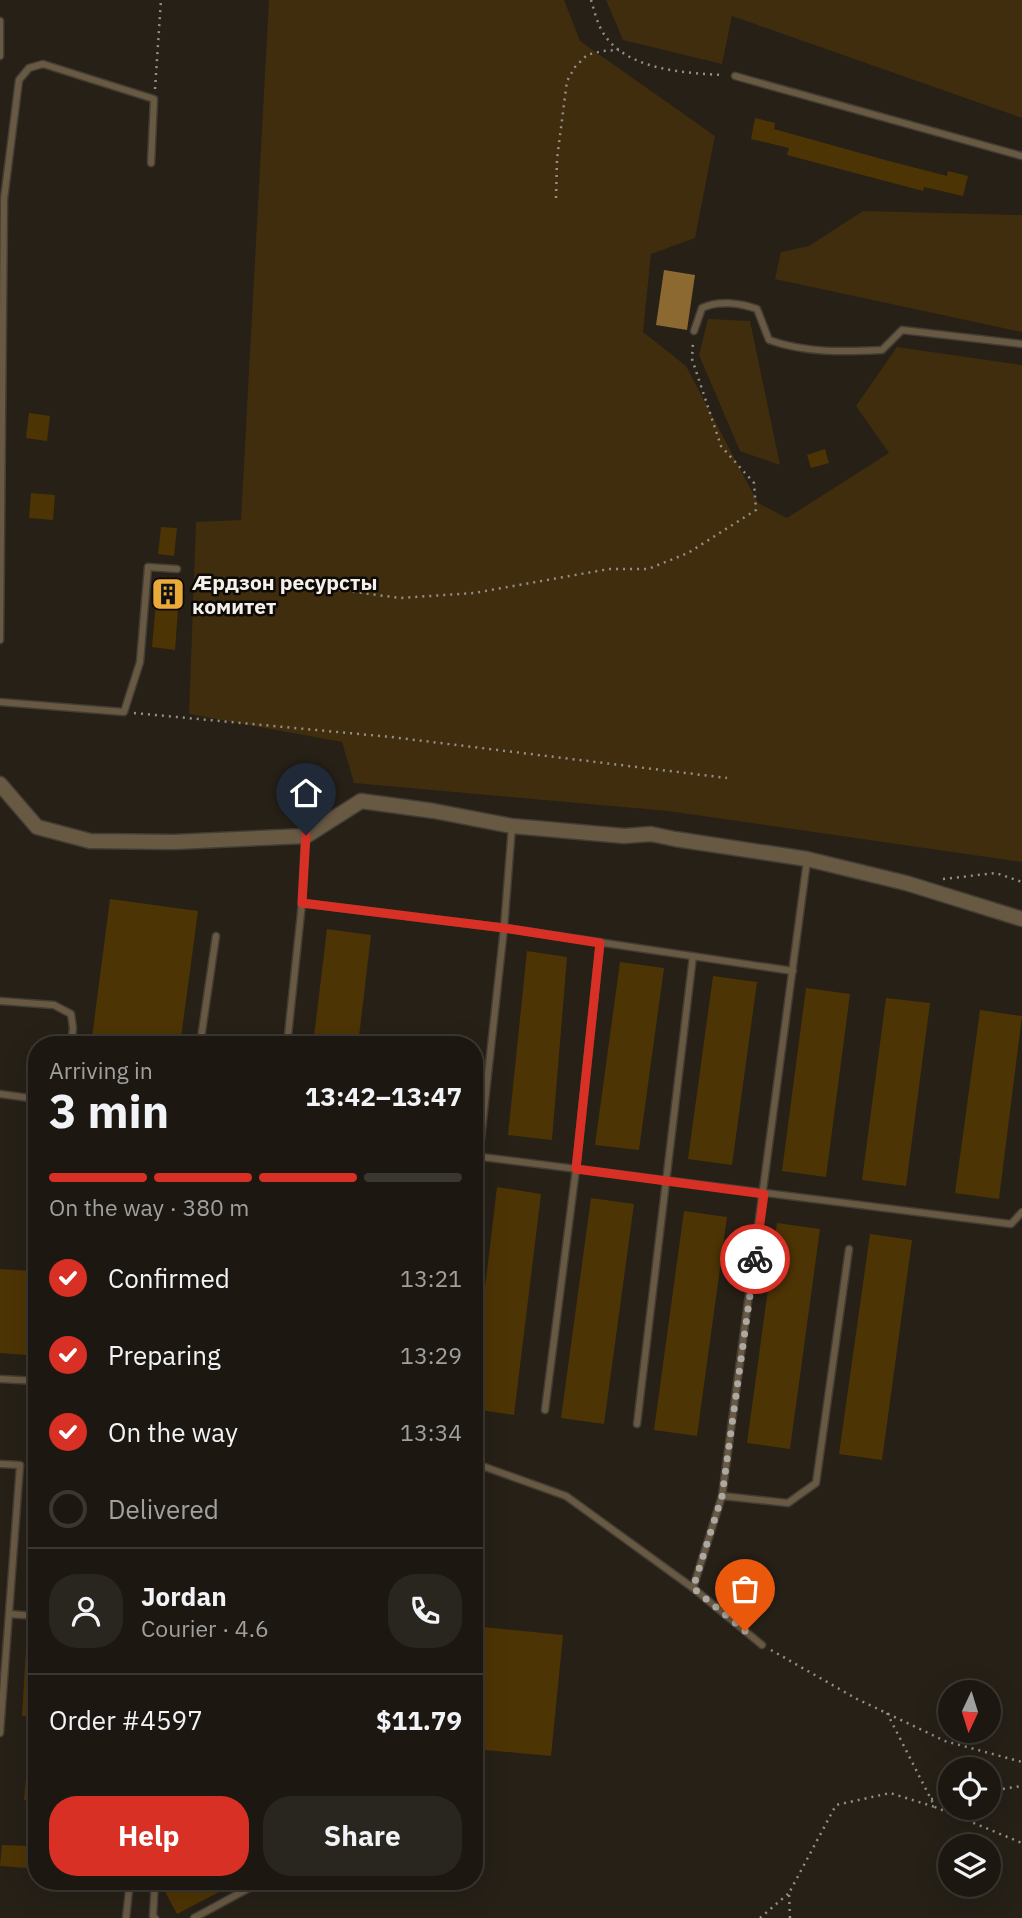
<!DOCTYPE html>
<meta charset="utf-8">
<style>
:root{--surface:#1c1811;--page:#29251f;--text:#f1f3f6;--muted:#a0a09f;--line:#3a3731;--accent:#d93025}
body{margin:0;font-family:"IBM Plex Sans",sans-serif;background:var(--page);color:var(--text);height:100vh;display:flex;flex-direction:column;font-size:26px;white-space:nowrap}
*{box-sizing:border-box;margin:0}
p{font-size:23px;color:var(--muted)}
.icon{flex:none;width:38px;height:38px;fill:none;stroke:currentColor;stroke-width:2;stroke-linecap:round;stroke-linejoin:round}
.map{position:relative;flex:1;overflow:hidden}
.drawer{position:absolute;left:28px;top:1036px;width:455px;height:854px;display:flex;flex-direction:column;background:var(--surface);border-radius:28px;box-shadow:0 7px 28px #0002,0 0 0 2px var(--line)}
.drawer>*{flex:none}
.needle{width:46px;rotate:184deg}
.controls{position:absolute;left:938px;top:1680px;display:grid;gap:14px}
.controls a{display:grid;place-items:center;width:63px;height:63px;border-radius:50%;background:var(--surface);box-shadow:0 7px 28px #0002,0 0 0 2px var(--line);font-size:35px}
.pin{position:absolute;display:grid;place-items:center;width:60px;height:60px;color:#fff;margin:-72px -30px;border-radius:50% 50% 50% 0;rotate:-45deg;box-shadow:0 0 7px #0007}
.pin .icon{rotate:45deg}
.courier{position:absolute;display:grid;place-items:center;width:70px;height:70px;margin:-35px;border:5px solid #d93025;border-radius:50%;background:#fff;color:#222;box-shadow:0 2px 9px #0007}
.head em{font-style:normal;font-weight:700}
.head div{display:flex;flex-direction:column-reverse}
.head{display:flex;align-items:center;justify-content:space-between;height:119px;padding:0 21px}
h1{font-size:46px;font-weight:700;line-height:52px}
.bar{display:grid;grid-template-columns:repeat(4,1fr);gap:10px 7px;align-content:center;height:84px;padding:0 21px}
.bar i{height:9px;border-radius:5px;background:var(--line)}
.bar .on{background:var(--accent)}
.bar p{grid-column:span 4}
.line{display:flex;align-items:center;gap:18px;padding:0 21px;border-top:2px solid var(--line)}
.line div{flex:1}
.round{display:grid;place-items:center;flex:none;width:74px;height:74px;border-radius:28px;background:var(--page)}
ol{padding:0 21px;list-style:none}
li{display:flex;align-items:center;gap:21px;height:77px}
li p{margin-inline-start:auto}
li .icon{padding:7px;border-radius:50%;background:var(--accent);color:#fff;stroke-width:4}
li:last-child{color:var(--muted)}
li i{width:38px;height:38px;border:4px solid var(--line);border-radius:50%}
.primary-button{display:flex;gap:14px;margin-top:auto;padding:14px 21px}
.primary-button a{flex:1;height:80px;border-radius:28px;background:var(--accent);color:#fff;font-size:28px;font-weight:700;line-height:80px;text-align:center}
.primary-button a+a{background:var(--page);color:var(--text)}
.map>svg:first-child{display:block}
.green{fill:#3f2d0e}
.water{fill:#8c6931}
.building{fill:#4d3405}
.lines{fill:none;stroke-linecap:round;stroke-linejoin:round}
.service-casing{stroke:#433d35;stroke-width:9}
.tertiary-casing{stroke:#433d35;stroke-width:17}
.path{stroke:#948f87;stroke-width:2.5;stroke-dasharray:2 5;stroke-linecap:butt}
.service{stroke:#685943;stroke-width:6}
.tertiary{stroke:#685943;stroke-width:14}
.done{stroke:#ada8a0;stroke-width:7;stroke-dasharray:0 12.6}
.route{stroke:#d93025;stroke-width:9}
.labels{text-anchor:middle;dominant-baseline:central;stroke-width:5;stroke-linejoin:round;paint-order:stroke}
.poi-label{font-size:21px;font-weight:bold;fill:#f5f1ea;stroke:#0d0a07;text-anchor:start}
</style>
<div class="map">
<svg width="1022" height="1918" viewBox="0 0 1022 1918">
<rect width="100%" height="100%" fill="#262017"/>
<path class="green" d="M269 0H564L580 41 715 136 695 238 651 254 643 332 686 366 758 503 787 518 889 453 856 406 897 347 1022 365V862L668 811 354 783 342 742 189 714 196 522 241 520Z
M606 0H1022V118L732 16 722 64 623 40Z
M863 211 1022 215V332L775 279 781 252 809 246Z
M708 319 750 321 780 465 740 451 699 355Z"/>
<path class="water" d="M664 270 695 275 687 330 656 325Z"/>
<path class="building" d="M755 118 775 123 774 129 889 161 947 176 948 171 968 176 963 196 924 187 923 191 787 155 789 148 751 139Z
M29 413 50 416 47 441 26 438Z
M825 449 829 463 811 468 807 455Z
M31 493 55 495 53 520 29 518Z
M161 527 177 528 174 556 158 554Z
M158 580 180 582 175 650 152 647Z
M110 899 198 911 180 1045H91Z
M327 929 371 935 358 1045H313Z
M527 951 567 957 552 1140 508 1135Z
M620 962 664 968 639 1150 595 1145Z
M713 976 757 982 732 1165 688 1159Z
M806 988 850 994 826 1177 782 1171Z
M886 998 930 1003 906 1186 862 1180Z
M980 1010 1022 1016 999 1199 955 1193Z
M497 1187 541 1194 514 1415 474 1409V1380Z
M591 1198 634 1204 604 1424 561 1418Z
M684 1211 727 1217 697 1436 654 1430Z
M777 1223 820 1229 790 1449 747 1443Z
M870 1234 912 1240 882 1460 839 1454Z
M0 1269 33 1271 27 1355 0 1353Z
M474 1626 563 1635 551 1756 474 1749Z
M27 1632H37V1717L22 1716Z
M28 1757H37V1801L24 1800Z
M2 1845 29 1846 27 1868 0 1866Z
M177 1881H240L177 1914 163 1888Z"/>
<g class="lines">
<defs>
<path id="service" d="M0 21V56
M735 76 1022 156
M694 331 702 308C718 300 740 303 757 309L769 340C806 353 843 352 882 350L902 330 1022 344
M0 640 4 199 19 80 29 68 43 64 154 99 151 163
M0 702 124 712 140 662 148 567 177 569
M302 903 504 928 793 971
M0 1001 54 1005 71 1014 73 1028 71 1045
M200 1045 216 936
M287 1045 302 903 305 838
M0 1094 37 1099
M474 1156 1011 1224 1022 1212
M474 1202 504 928 512 826
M0 1379 37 1381
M545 1410 576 1169 600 943
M637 1424 693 956
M474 1463 566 1496 693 1588
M0 1464 20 1465 0 1733
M722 1496 788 1503 816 1483 849 1249
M9 1614 37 1616
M762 1645 693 1588 722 1496 807 861
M155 1881 153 1916 155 1918
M126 1918 130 1881
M194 1918 262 1881"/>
<path id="tertiary" d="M0 784 37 827 90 841 174 842 306 836 361 801 434 811 512 826 624 836 651 834 675 839 807 859 906 883 1022 919"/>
</defs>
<use href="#service" class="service-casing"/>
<use href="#tertiary" class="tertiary-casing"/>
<path class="path" d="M591 0C594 10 597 22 602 31 624 70 684 73 723 75
M155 89 161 0
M556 198 557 159 567 81 575 67 587 55 602 51 619 50
M325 588 400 598 474 593 609 569H648L688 553 756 510 754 483 721 446 692 359 693 342
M134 713 391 737 727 778
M943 879 996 873 1022 882
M771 1650 857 1699 945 1741 1022 1762
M887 1713 935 1807 1022 1843
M989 1791 1022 1786
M931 1799 950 1796
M760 1918 789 1893
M790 1918 789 1893 836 1805 890 1793 935 1807"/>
<use href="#service" class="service"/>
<use href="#tertiary" class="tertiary"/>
</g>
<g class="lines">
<path class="done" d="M745 1631 693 1588 722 1496 755 1259"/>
<path class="route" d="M306 835 302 903 504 928 600 943 576 1169 764 1194 755 1259"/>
</g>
<defs>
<symbol id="building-square" viewBox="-11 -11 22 22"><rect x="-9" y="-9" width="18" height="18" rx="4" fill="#eaaa39" stroke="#0d0a07"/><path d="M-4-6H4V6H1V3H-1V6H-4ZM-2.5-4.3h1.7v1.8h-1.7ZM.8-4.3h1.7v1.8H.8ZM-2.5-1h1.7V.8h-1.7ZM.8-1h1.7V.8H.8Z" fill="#111"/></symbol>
</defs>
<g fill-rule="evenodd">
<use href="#building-square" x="149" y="575" width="38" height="38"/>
</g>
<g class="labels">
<g class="poi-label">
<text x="192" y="582">Æрдзон ресурсты<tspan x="192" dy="24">комитет</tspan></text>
</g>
</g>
</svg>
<div class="controls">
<a><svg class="needle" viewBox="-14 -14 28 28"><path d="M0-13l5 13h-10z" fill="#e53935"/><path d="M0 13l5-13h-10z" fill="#a0a09f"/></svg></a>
<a><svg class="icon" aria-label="locate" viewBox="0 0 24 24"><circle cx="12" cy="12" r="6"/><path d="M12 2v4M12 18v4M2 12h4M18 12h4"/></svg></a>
<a><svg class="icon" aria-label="layers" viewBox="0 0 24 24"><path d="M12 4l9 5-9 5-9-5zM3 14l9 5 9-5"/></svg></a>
</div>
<div class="pin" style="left:745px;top:1631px;background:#ea580c"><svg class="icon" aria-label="bag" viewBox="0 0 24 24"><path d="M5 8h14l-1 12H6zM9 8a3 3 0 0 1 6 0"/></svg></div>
<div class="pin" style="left:306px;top:835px;background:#1f2937"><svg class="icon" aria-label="home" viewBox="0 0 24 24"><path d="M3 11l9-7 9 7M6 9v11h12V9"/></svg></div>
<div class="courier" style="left:755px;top:1259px"><svg class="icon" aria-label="bike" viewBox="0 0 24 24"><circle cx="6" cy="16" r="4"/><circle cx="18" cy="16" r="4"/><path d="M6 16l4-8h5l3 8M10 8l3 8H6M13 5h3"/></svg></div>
<section class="drawer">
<div class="head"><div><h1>3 min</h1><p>Arriving in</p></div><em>13:42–13:47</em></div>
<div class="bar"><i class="on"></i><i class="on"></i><i class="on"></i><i></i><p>On the way · 380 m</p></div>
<ol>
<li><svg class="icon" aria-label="check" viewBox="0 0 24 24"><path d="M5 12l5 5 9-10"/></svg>Confirmed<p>13:21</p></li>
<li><svg class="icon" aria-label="check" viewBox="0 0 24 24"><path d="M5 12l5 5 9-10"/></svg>Preparing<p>13:29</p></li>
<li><svg class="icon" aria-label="check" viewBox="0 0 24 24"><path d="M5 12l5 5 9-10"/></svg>On the way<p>13:34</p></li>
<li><i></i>Delivered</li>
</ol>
<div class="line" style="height:126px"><a class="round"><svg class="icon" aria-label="person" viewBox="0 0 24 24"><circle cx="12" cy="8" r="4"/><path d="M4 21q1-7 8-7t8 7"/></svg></a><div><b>Jordan</b><p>Courier · 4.6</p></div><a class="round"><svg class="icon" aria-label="phone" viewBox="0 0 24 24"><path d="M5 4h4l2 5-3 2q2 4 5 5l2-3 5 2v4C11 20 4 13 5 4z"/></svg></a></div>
<div class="line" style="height:91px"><div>Order #4597</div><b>$11.79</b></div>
<div class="primary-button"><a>Help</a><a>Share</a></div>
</section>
</div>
